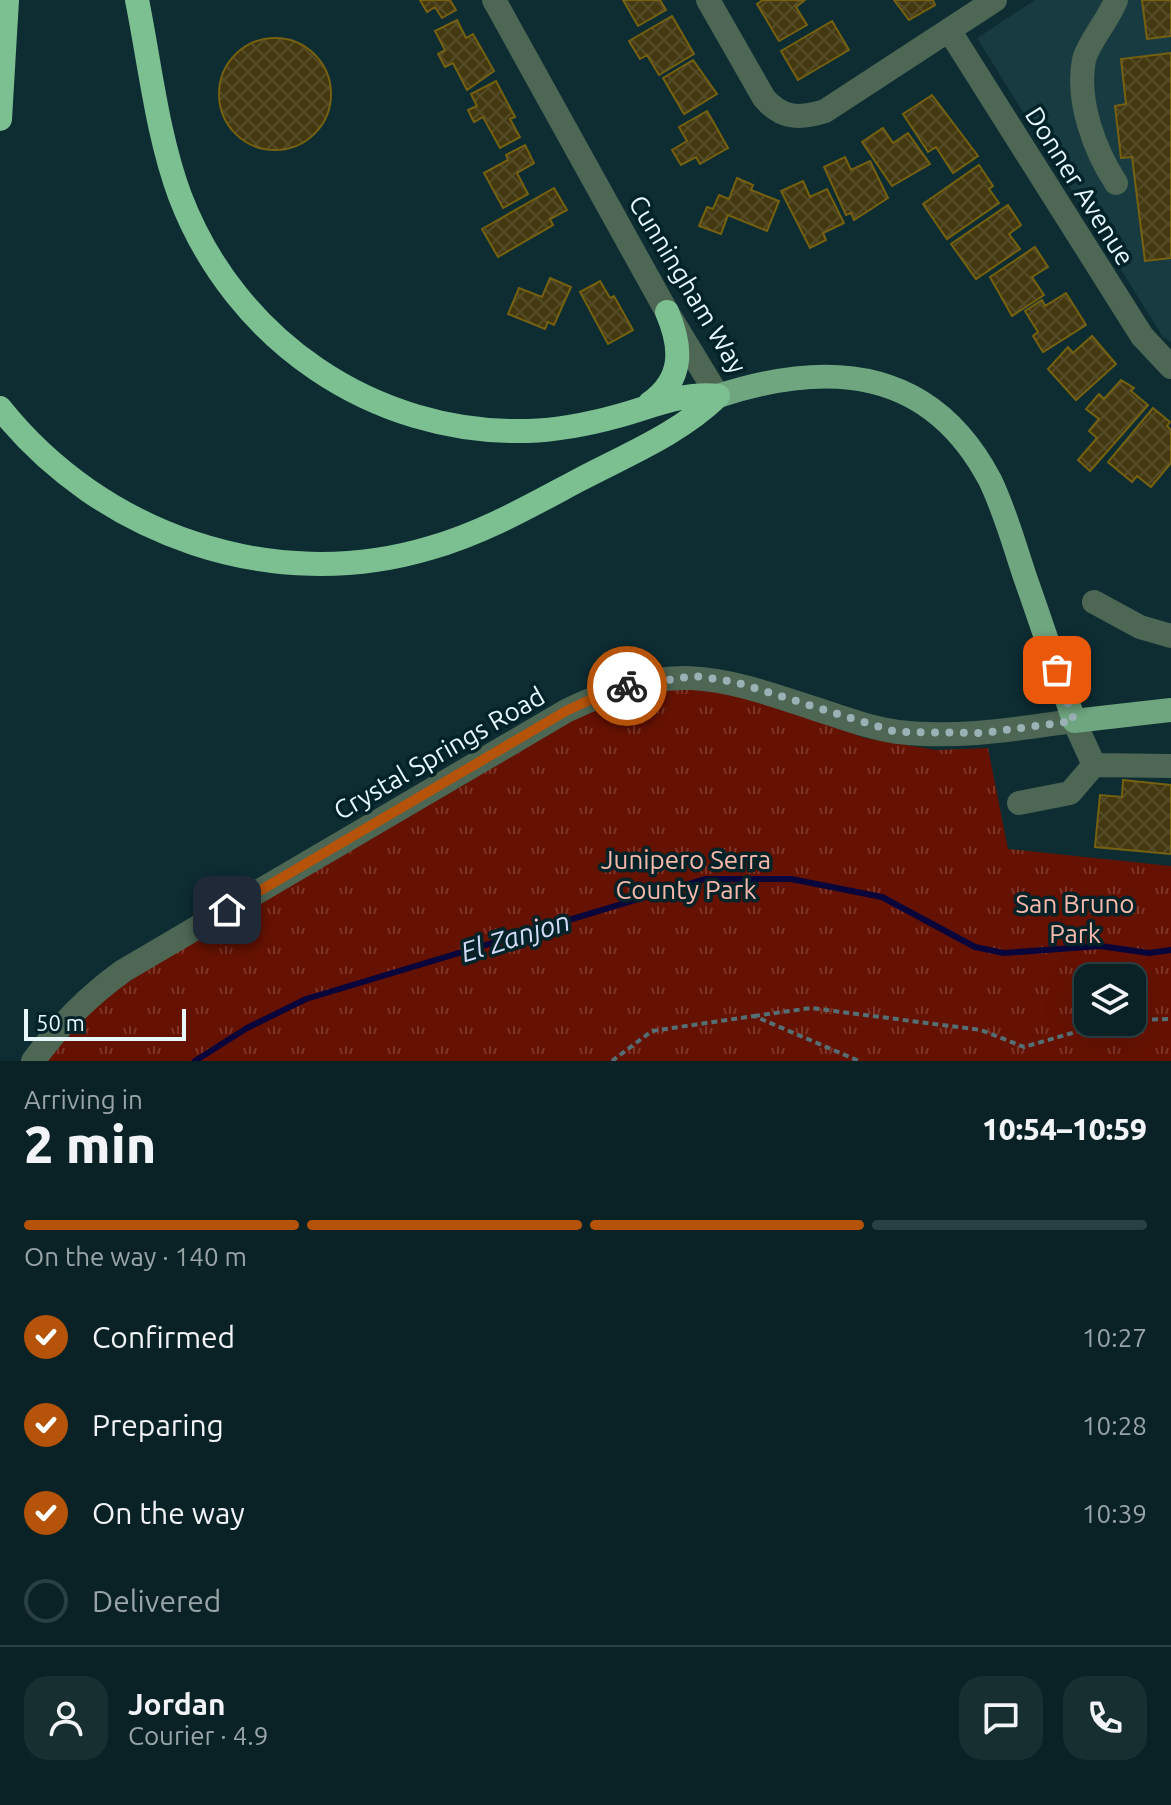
<!DOCTYPE html>
<meta charset="utf-8">
<style>
:root{--surface:#0a2226;--page:#182f32;--text:#f1f3f6;--muted:#99a4a7;--line:#2a3f43;--accent:#b45309}
body{margin:0;font-family:Ubuntu,sans-serif;background:var(--page);color:var(--text);height:100vh;display:flex;flex-direction:column;font-size:30px;white-space:nowrap}
*{box-sizing:border-box;margin:0}
p{font-size:26px;color:var(--muted)}
.icon{flex:none;width:44px;height:44px;fill:none;stroke:currentColor;stroke-width:2;stroke-linecap:round;stroke-linejoin:round}
.map{position:relative;height:1061px;overflow:hidden}
.panel{display:flex;flex-direction:column;background:var(--surface);flex:1}
.panel>*{flex:none}
.fabs{position:absolute;left:1074px;top:964px;display:grid;gap:16px}
.fabs a{display:grid;place-items:center;width:72px;height:72px;border-radius:16px;background:var(--surface);box-shadow:0 8px 32px #0002,0 0 0 2px var(--line);font-size:40px}
.scale{position:absolute;left:24px;bottom:20px;width:162px;box-sizing:border-box;padding-left:8px;border:4px solid #e6f8fc;border-top:0;font-size:22px;line-height:28px;white-space:nowrap;color:#e6f8fc;-webkit-text-stroke:6px #032329;paint-order:stroke}
.pin{position:absolute;display:grid;place-items:center;width:68px;height:68px;color:#fff;margin:-34px;border-radius:16px;box-shadow:0 4px 12px #0006}
.courier{position:absolute;display:grid;place-items:center;width:80px;height:80px;margin:-40px;border:6px solid #b45309;border-radius:50%;background:#fff;color:#222;box-shadow:0 2px 10px #0007}
.summary em{font-style:normal;font-weight:800}
.summary div{display:flex;flex-direction:column-reverse}
.summary{display:flex;align-items:center;justify-content:space-between;height:136px;padding:0 24px}
h1{font-size:52px;font-weight:800;line-height:60px}
.bar{display:grid;grid-template-columns:repeat(4,1fr);gap:12px 8px;align-content:center;height:96px;padding:0 24px}
.bar i{height:10px;border-radius:6px;background:var(--line)}
.bar .selected{background:var(--accent)}
.bar p{grid-column:span 4}
.line{display:flex;align-items:center;gap:20px;padding:0 24px;border-top:2px solid var(--line)}
.line div{flex:1}
.round{display:grid;place-items:center;flex:none;width:84px;height:84px;border-radius:24px;background:var(--page)}
ol{padding:0 24px;list-style:none}
li{display:flex;align-items:center;gap:24px;height:88px}
li p{margin-inline-start:auto}
li .icon{padding:8px;border-radius:50%;background:var(--accent);color:#fff;stroke-width:4}
li:last-child{color:var(--muted)}
li i{width:44px;height:44px;border:4px solid var(--line);border-radius:50%}
.map>svg:first-child{display:block}
.built{fill:#183b42}
.park{fill:url(#park-tufts);fill-rule:evenodd}
.lines{fill:none;stroke-linecap:round;stroke-linejoin:round}
.stream{stroke:#08063b;stroke-width:6}
.building{fill:url(#building-cross-hatch);stroke:#766111;stroke-width:2}
.path{stroke:#557075;stroke-width:4;stroke-dasharray:6 4;stroke-linecap:butt}
.minor{stroke:#4d6754;stroke-width:24}
.major{stroke:#6fa67f;stroke-width:24}
.highway{stroke:#7cbf90;stroke-width:24}
.done{stroke:#9ab1b6;stroke-width:8;stroke-dasharray:0 14.4}
.route{stroke:#b45309;stroke-width:10}
.labels{text-anchor:middle;dominant-baseline:central;stroke-width:7;stroke-linejoin:round;paint-order:stroke}
.street-label{font-size:26px;fill:#e6f8fc;stroke:#032329}
.park-label{font-size:26px;fill:#f8b8aa;stroke:#032329}
.water-label{font-size:28px;font-style:italic;fill:#d2daf5;stroke:#032329}
</style>
<div class="map">
<svg width="1171" height="1061" viewBox="0 0 1171 1061">
<defs>
<pattern id="park-tufts" width="24" height="20" patternUnits="userSpaceOnUse" patternTransform="scale(2)"><rect width="24" height="20" fill="#661202"/><path d="M3 7l-1-3M5 7V3M7 7l1-3M15 17l-1-3M17 17v-4M19 17l1-3" fill="none" stroke="#7c3528"/></pattern>
<pattern id="building-cross-hatch" width="8" height="8" patternUnits="userSpaceOnUse" patternTransform="scale(2)"><rect width="8" height="8" fill="#433810"/><path d="M0 0l8 8M0 8l8-8" fill="none" stroke="#554c28"/></pattern>
</defs>
<rect width="100%" height="100%" fill="#0d2d33"/>
<path class="built" d="M1035 0H1171V342L1163 337 977 38Z"/>
<path class="park" d="M671 686 728 689 865 738 936 750 988 748 1008 849 1171 866V1061H41L54 1041 139 970 607 700ZM1088 978H1132V1022H1088Z"/>
<g class="lines">
<path class="stream" d="M195 1061 247 1028 306 999 705 879H791L882 897 975 947 1004 953 1100 946 1149 953 1171 950"/>
</g>
<path class="building" d="M420 0H450L456 10 442 18 435 7 427 12Z
M623 0H660L666 10 638 26Z
M763 0H805L796 7 807 25 779 41 757 4Z
M894 0H933L935 5 909 20Z
M1142 0H1171V36L1147 39Z
M672 16 694 54 659 75 647 55 640 59 629 41Z
M457 20 466 38 473 34 494 71 467 90 453 63 445 67 438 54 445 50 435 31Z
M832 21 849 50 798 80 781 51Z
M219 94a56 56 0 1 1 112 0a56 56 0 1 1-112 0Z
M1171 53V258L1145 261 1132 157 1121 158 1115 106 1126 104 1121 59Z
M693 60 717 94 684 114 663 78Z
M496 81 515 117 510 119 520 137 500 148 483 117 474 122 468 110 477 106 471 94Z
M932 95 978 156 953 173 936 147 928 152 903 114Z
M707 111 728 148 700 164 696 157 681 165 672 150 687 141 679 127Z
M883 128 893 143 908 133 930 164 892 186 862 142Z
M525 145 534 163 517 173 528 194 503 208 484 173 508 160 506 155Z
M845 157 851 170 870 161 888 198 854 220 851 213 846 215 824 167Z
M979 165 993 186 989 189 999 203 947 239 923 204Z
M737 178 753 185 751 190 779 201 767 231 728 215 721 234 699 226 707 207 713 209 719 195 729 199Z
M803 181 810 197 827 189 844 223 823 233 826 240 810 248 781 191Z
M554 188 567 210 550 219 553 225 498 257 482 229Z
M1008 205 1021 225 1009 234 1020 249 976 279 951 244Z
M1035 247 1048 267 1032 277 1044 295 1012 316 990 277Z
M550 278 571 287 554 325 548 322 545 329 508 314 519 288 542 297Z
M600 281 610 298 614 296 633 330 608 344 580 292Z
M1066 293 1086 325 1043 352 1033 336 1038 332 1025 311 1042 300 1045 306Z
M1092 336 1116 364 1076 400 1048 369 1068 347 1073 353Z
M1121 380 1134 388 1131 391 1148 405 1090 471 1078 460 1097 438 1089 431 1099 419 1086 409 1099 394 1104 399Z
M1153 408 1170 422 1167 426 1171 430V463L1151 487 1137 476 1132 482 1108 462Z
M1123 780 1171 785V854L1095 847 1100 795 1122 797Z"/>
<g class="lines">
<path class="path" d="M754 1016 811 1008 981 1030 1024 1047 1110 1022
M1132 1020 1171 1019
M612 1061 652 1031 754 1016 859 1061"/>
<path class="minor" d="M494 0 667 312 718 396
M708 0 764 98C782 119 800 119 825 111L995 0
M1116 0C1109 19 1088 43 1084 60 1076 101 1095 151 1116 183
M949 30 1142 336 1171 367
M1094 602 1140 627 1171 636
M1094 765 1171 766
M1019 803 1070 793 1094 765
M33 1061C60 1025 86 998 123 971L566 711C671 661 711 674 816 709 843 718 870 728 898 732 957 739 1015 729 1074 721L1094 765"/>
<path class="major" d="M718 396C828 360 930 366 990 480 1005 511 1014 544 1025 577 1042 625 1058 673 1074 721L1171 710"/>
<path class="highway" d="M137 0C150 64 157 134 180 196 235 340 373 435 528 431 559 430 589 424 618 416 651 407 683 392 718 396
M0 119 7 0
M650 403C684 379 682 347 667 312
M0 408C101 535 273 595 430 548 483 533 530 506 579 480 626 455 679 434 718 396"/>
</g>
<g class="lines">
<path class="done" d="M627 686 695 676 735 682 896 732 983 733 1074 721 1057 670"/>
<path class="route" d="M227 910 566 711 611 690 627 686"/>
</g>
<g class="labels">
<g class="street-label">
<text transform="translate(1080 186) rotate(58)">Donner Avenue</text>
<text transform="translate(688 284) rotate(59)">Cunningham Way</text>
<text transform="translate(439 753) rotate(-30)">Crystal Springs Road</text>
</g>
<g class="park-label">
<text x="686" y="859">Junipero Serra<tspan x="686" dy="30">County Park</tspan></text>
<text x="1075" y="903">San Bruno<tspan x="1075" dy="30">Park</tspan></text>
</g>
<g class="water-label">
<text transform="translate(515 936) rotate(-17)">El Zanjon</text>
</g>
</g>
</svg>
<div class="fabs">
<a><svg class="icon" aria-label="layers" viewBox="0 0 24 24"><path d="M12 4l9 5-9 5-9-5zM3 14l9 5 9-5"/></svg></a>
</div>
<div class="scale">50 m</div>
<div class="pin" style="left:1057px;top:670px;background:#ea580c"><svg class="icon" aria-label="bag" viewBox="0 0 24 24"><path d="M5 8h14l-1 12H6zM9 8a3 3 0 0 1 6 0"/></svg></div>
<div class="pin" style="left:227px;top:910px;background:#1f2937"><svg class="icon" aria-label="home" viewBox="0 0 24 24"><path d="M3 11l9-7 9 7M6 9v11h12V9"/></svg></div>
<div class="courier" style="left:627px;top:686px"><svg class="icon" aria-label="bike" viewBox="0 0 24 24"><circle cx="6" cy="16" r="4"/><circle cx="18" cy="16" r="4"/><path d="M6 16l4-8h5l3 8M10 8l3 8H6M13 5h3"/></svg></div>
</div>
<section class="panel">
<div class="summary"><div><h1>2 min</h1><p>Arriving in</p></div><em>10:54–10:59</em></div>
<div class="bar"><i class="selected"></i><i class="selected"></i><i class="selected"></i><i></i><p>On the way · 140 m</p></div>
<ol>
<li><svg class="icon" aria-label="check" viewBox="0 0 24 24"><path d="M5 12l5 5 9-10"/></svg>Confirmed<p>10:27</p></li>
<li><svg class="icon" aria-label="check" viewBox="0 0 24 24"><path d="M5 12l5 5 9-10"/></svg>Preparing<p>10:28</p></li>
<li><svg class="icon" aria-label="check" viewBox="0 0 24 24"><path d="M5 12l5 5 9-10"/></svg>On the way<p>10:39</p></li>
<li><i></i>Delivered</li>
</ol>
<div class="line" style="height:144px"><a class="round"><svg class="icon" aria-label="person" viewBox="0 0 24 24"><circle cx="12" cy="8" r="4"/><path d="M4 21q1-7 8-7t8 7"/></svg></a><div><b>Jordan</b><p>Courier · 4.9</p></div><a class="round"><svg class="icon" aria-label="chat" viewBox="0 0 24 24"><path d="M4 5h16v11H9l-5 4z"/></svg></a><a class="round"><svg class="icon" aria-label="phone" viewBox="0 0 24 24"><path d="M5 4h4l2 5-3 2q2 4 5 5l2-3 5 2v4C11 20 4 13 5 4z"/></svg></a></div>
</section>
